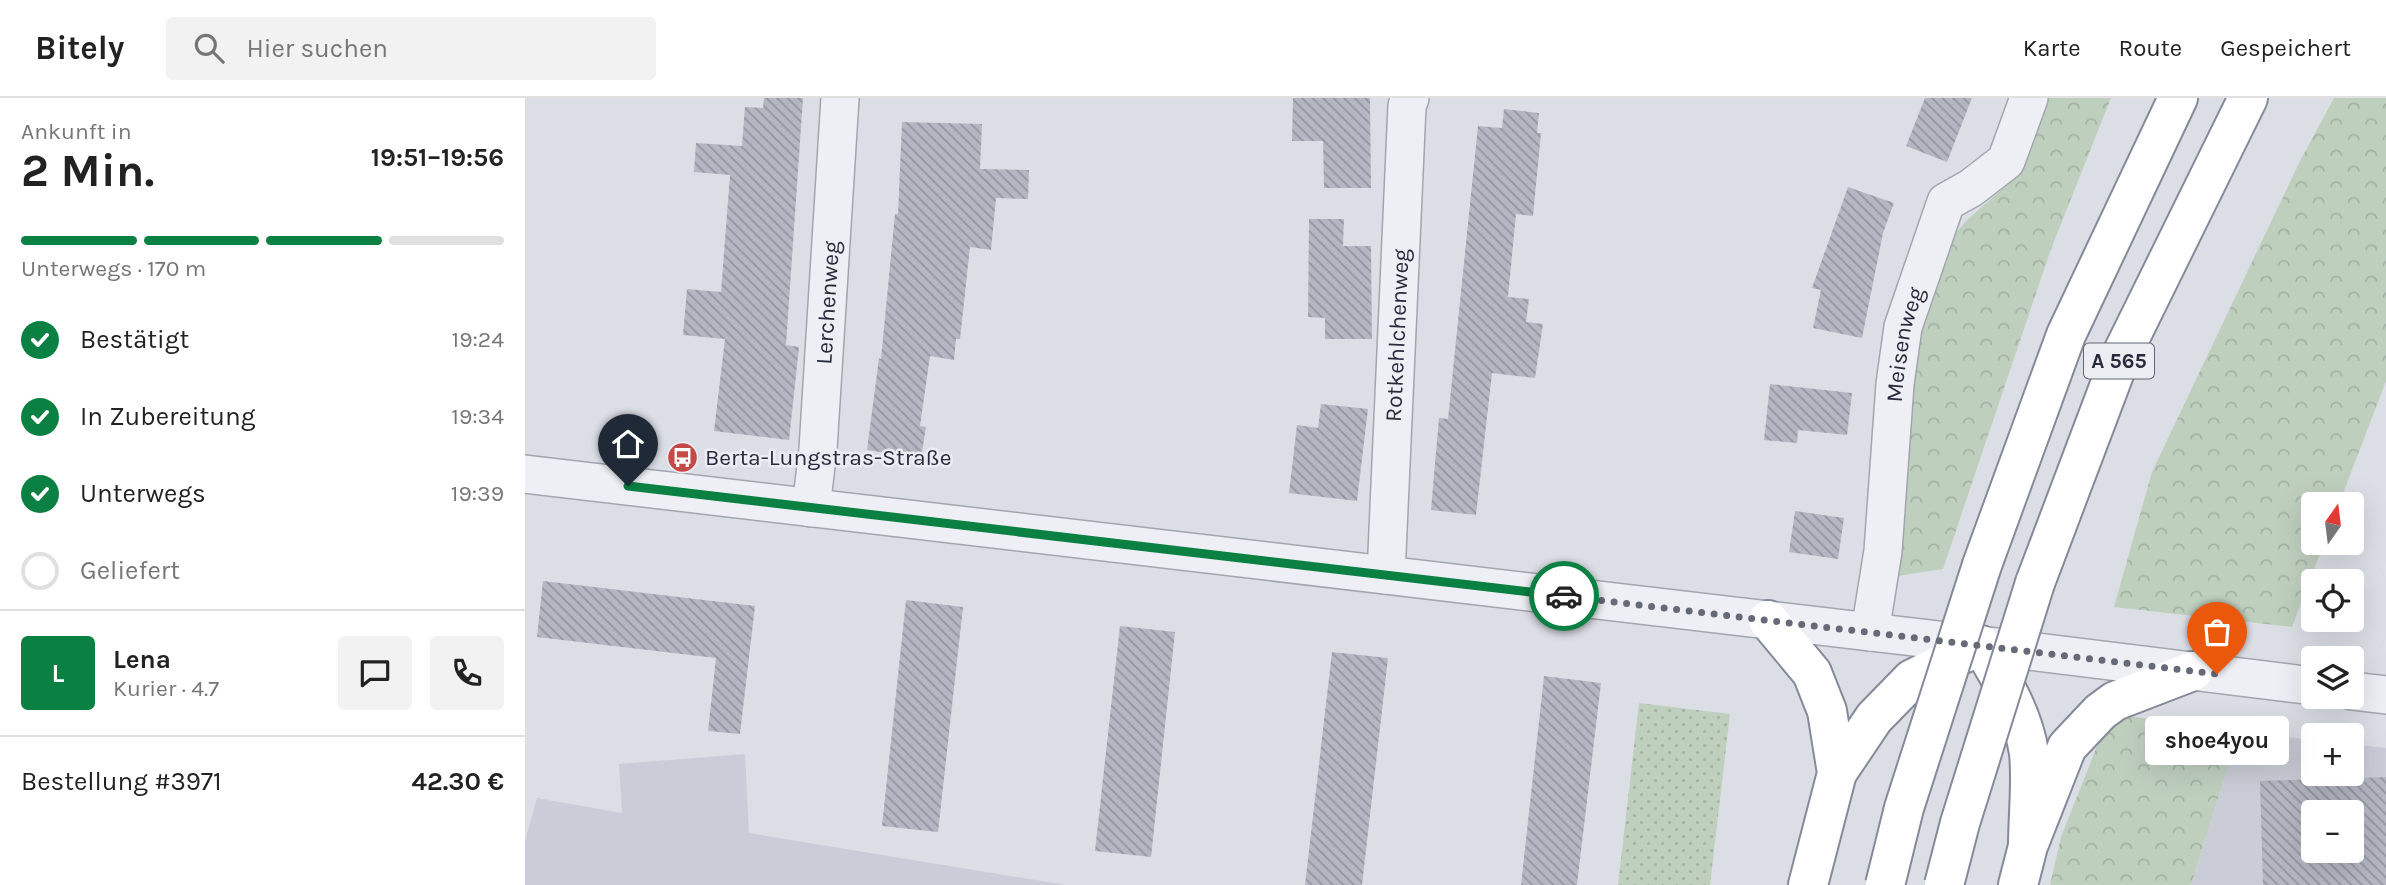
<!DOCTYPE html>
<html lang="de">
<meta charset="utf-8">
<style>
:root{--surface:#fff;--page:#f2f2f2;--text:#222;--muted:#767676;--line:#e0e0e0;--accent:#0b8043}
body{margin:0;font-family:Karla,sans-serif;background:var(--page);color:var(--text);height:100vh;display:flex;flex-direction:column;font-size:26px;white-space:nowrap}
*{box-sizing:border-box;margin:0}
p{font-size:23px;color:var(--muted)}
.icon{flex:none;width:38px;height:38px;fill:none;stroke:currentColor;stroke-width:2;stroke-linecap:round;stroke-linejoin:round}
.map{position:relative;flex:1;overflow:hidden}
.drawer{display:flex;flex-direction:column;background:var(--surface);width:525px}
.drawer>*{flex:none}
.needle{width:46px;rotate:14deg}
.controls{position:absolute;left:1776px;top:394px;display:grid;gap:14px}
.controls a{display:grid;place-items:center;width:63px;height:63px;border-radius:7px;background:var(--surface);box-shadow:0 7px 28px #0002;font-size:35px}
.pin{position:absolute;display:grid;place-items:center;width:60px;height:60px;color:#fff;margin:-72px -30px;border-radius:50% 50% 50% 0;rotate:-45deg;box-shadow:0 0 7px #0007}
.pin .icon{rotate:45deg}
.courier{position:absolute;display:grid;place-items:center;width:70px;height:70px;margin:-35px;border:5px solid #0b8043;border-radius:50%;background:#fff;color:#222;box-shadow:0 2px 9px #0007}
.bubble{position:absolute;height:49px;border-radius:7px;background:var(--surface);box-shadow:0 7px 28px #0002;font-size:23px;font-weight:700;line-height:49px;text-align:center}
.head em{font-style:normal;font-weight:700}
.head div{display:flex;flex-direction:column-reverse}
.head{display:flex;align-items:center;justify-content:space-between;height:119px;padding:0 21px}
h1{font-size:46px;font-weight:700;line-height:52px}
.bar{display:grid;grid-template-columns:repeat(4,1fr);gap:10px 7px;align-content:center;height:84px;padding:0 21px}
.bar i{height:9px;border-radius:5px;background:var(--line)}
.bar .on{background:var(--accent)}
.bar p{grid-column:span 4}
.line{display:flex;align-items:center;gap:18px;padding:0 21px;border-top:2px solid var(--line)}
.line div{flex:1}
.round{display:grid;place-items:center;flex:none;width:74px;height:74px;border-radius:7px;background:var(--page)}
ol{padding:0 21px;list-style:none}
li{display:flex;align-items:center;gap:21px;height:77px}
li p{margin-inline-start:auto}
li .icon{padding:7px;border-radius:50%;background:var(--accent);color:#fff;stroke-width:4}
li:last-child{color:var(--muted)}
li i{width:38px;height:38px;border:4px solid var(--line);border-radius:50%}
header{display:flex;align-items:center;gap:42px;box-sizing:border-box;height:98px;padding:0 35px;background:var(--surface);border-bottom:2px solid var(--line)}
header strong{font-size:33px}
nav{display:flex;gap:38px;margin-inline-start:auto;font-size:24px}
.search{width:490px;height:63px;background:var(--page);display:flex;align-items:center;gap:18px;box-sizing:border-box;padding:0 24px;border-radius:7px;color:var(--muted);font-size:26px}
main{display:flex;flex:1;min-height:0}
.map>svg:first-child{display:block}
.built{fill:#cacdd7;fill-rule:evenodd}
.forest{fill:url(#forest-crowns)}
.park{fill:url(#park-dots)}
.building{fill:url(#building-back-hatch);fill-rule:evenodd}
.lines{fill:none;stroke-linecap:round;stroke-linejoin:round}
.minor-casing{stroke:#a2a5af;stroke-width:40}
.highway-casing{stroke:#858a9b;stroke-width:42}
.minor{stroke:#eeeff4;stroke-width:37}
.highway{stroke:#fff;stroke-width:38}
.highway-bridge-casing{stroke:#858a9b;stroke-width:42;stroke-linecap:butt}
.highway-bridge{stroke:#fff;stroke-width:38}
.done{stroke:#666a76;stroke-width:7;stroke-dasharray:0 12.6}
.route{stroke:#0b8043;stroke-width:9}
.labels{text-anchor:middle;dominant-baseline:central;stroke-width:5;stroke-linejoin:round;paint-order:stroke}
.shield{fill:#ebedf3;stroke:#626572;stroke-width:2}
.shield-label{font-size:21px;font-weight:bold;fill:#272b3b}
.street-label{font-size:23px;fill:#272b3b;stroke:#ebedf3}
.poi-label{font-size:23px;fill:#272b3b;stroke:#ebedf3;text-anchor:start}
</style>
<header>
<strong>Bitely</strong>
<div class="search"><svg class="icon" aria-label="search" viewBox="0 0 24 24"><circle cx="10" cy="10" r="6"/><path d="M15 15l6 6"/></svg>Hier suchen</div>
<nav><a>Karte</a><a>Route</a><a>Gespeichert</a></nav>
</header>
<main>
<section class="drawer">
<div class="head"><div><h1>2 Min.</h1><p>Ankunft in</p></div><em>19:51–19:56</em></div>
<div class="bar"><i class="on"></i><i class="on"></i><i class="on"></i><i></i><p>Unterwegs · 170 m</p></div>
<ol>
<li><svg class="icon" aria-label="check" viewBox="0 0 24 24"><path d="M5 12l5 5 9-10"/></svg>Bestätigt<p>19:24</p></li>
<li><svg class="icon" aria-label="check" viewBox="0 0 24 24"><path d="M5 12l5 5 9-10"/></svg>In Zubereitung<p>19:34</p></li>
<li><svg class="icon" aria-label="check" viewBox="0 0 24 24"><path d="M5 12l5 5 9-10"/></svg>Unterwegs<p>19:39</p></li>
<li><i></i>Geliefert</li>
</ol>
<div class="line" style="height:126px"><b class="round" style="background:var(--accent);color:#fff">L</b><div><b>Lena</b><p>Kurier · 4.7</p></div><a class="round"><svg class="icon" aria-label="chat" viewBox="0 0 24 24"><path d="M4 5h16v11H9l-5 4z"/></svg></a><a class="round"><svg class="icon" aria-label="phone" viewBox="0 0 24 24"><path d="M5 4h4l2 5-3 2q2 4 5 5l2-3 5 2v4C11 20 4 13 5 4z"/></svg></a></div>
<div class="line" style="height:91px"><div>Bestellung #3971</div><b>42.30 €</b></div>
</section>
<div class="map">
<svg width="1861" height="787" viewBox="0 0 1861 787">
<defs>
<pattern id="forest-crowns" width="20" height="18" patternUnits="userSpaceOnUse" patternTransform="scale(1.75)"><rect width="20" height="18" fill="#bfcfbe"/><path d="M2 6a3 3 0 1 1 6 0M12 15a3 3 0 1 1 6 0" fill="none" stroke="#a4b2a4"/></pattern>
<pattern id="park-dots" width="8" height="8" patternUnits="userSpaceOnUse" patternTransform="scale(1.75)"><rect width="8" height="8" fill="#bfcfbe"/><path d="M2 2h.1M6 6h.1" fill="none" stroke="#a4b2a4" stroke-width="1.8" stroke-linecap="round"/></pattern>
<pattern id="building-back-hatch" width="6" height="6" patternUnits="userSpaceOnUse" patternTransform="scale(1.75)"><rect width="6" height="6" fill="#b4b7c2"/><path d="M-1 5l2 2M0 0l6 6M5-1l2 2" fill="none" stroke="#92959f"/></pattern>
</defs>
<rect width="100%" height="100%" fill="#dcdee5"/>
<path class="built" d="M1714 633 1788 642V676H1827V646L1861 650V787H1666ZM1788 714H1827V752H1788Z
M220 656 224 735 541 787H0V743L12 700 97 715 94 666Z"/>
<path class="forest" d="M1515 0H1586L1526 151 1418 471 1372 478 1382 258 1423 144 1442 122 1484 85 1498 55Z
M1809 0H1861V283L1814 406H1788V444L1799 445 1767 529 1589 509 1627 374 1776 61Z
M1603 618 1714 633 1666 787H1525L1536 739 1578 633Z"/>
<path class="park" d="M1114 605 1205 616 1185 787H1093Z"/>
<path class="building" d="M239 0H278L261 247 274 249 264 342 189 333 200 241 158 237 162 191 196 194 205 77 169 74 171 45 217 48 220 9 238 10Z
M768 0H845L846 90H799L798 43H767Z
M1400 0H1447L1422 64 1381 48Z
M979 11 1014 15 1012 35H1016L1008 118 991 116 983 199 1004 201 1001 224 1018 226 1010 280 967 275 951 417 906 412 914 320 923 321 953 28 977 30Z
M377 24 457 26 455 71 504 72 503 101 471 100 466 152 445 149 435 241H431L429 262 405 258 395 328 401 329 396 360 342 352 354 260 356 261 370 116H373Z
M1323 89 1369 105 1358 135 1337 240 1288 230 1296 192 1287 190Z
M784 121H819L818 148H846L847 241H800V220L783 219Z
M1245 286 1327 295 1322 337 1273 332 1272 345 1239 342Z
M796 306 843 311 832 403 764 395 772 327 793 330Z
M1270 413 1319 420 1313 461 1264 454Z
M18 483 230 508 215 636 183 633 191 560 12 539Z
M381 502 438 509 413 734 357 728Z
M595 528 650 534 626 759 570 753Z
M807 554 863 560 837 787H780Z
M1019 578 1076 585 1052 787H996Z
M1861 679V787H1738L1735 683ZM1788 714H1827V752H1788Z"/>
<g class="lines">
<defs>
<g id="minor">
<path d="M0 376 1456 547 1788 588"/>
<path id="s1" d="M286 410 293 351 315 0"/>
<path id="s2" d="M861 477 882 8 885 0"/>
<path id="s3" d="M1345 534 1358 453 1370 286 1378 229 1421 104 1446 90 1481 63 1504 0"/>
<path d="M1827 593 1861 597"/>
</g>
<path id="highway" d="M1457 467 1541 237 1653 0
M1510 485 1595 260 1723 0
M1243 522 1287 575 1302 613 1312 675
M1283 787 1312 675 1349 620 1387 581 1456 547C1476 581 1498 615 1504 655 1507 685 1503 718 1503 748
M1493 787 1503 748 1542 649 1575 614 1590 603 1668 573"/>
</defs>
<use href="#minor" class="minor-casing"/>
<use href="#highway" class="highway-casing"/>
<use href="#minor" class="minor"/>
<use href="#highway" class="highway"/>
<defs>
<path id="highway-bridge" d="M1360 787 1379 710 1457 467
M1419 787 1435 725 1510 485"/>
</defs>
<use href="#highway-bridge" class="highway-bridge-casing"/>
<use href="#highway-bridge" class="highway-bridge"/>
</g>
<g class="lines">
<path class="done" d="M1039 498 1692 576"/>
<path class="route" d="M103 388 1039 498"/>
</g>
<defs>
<symbol id="bus-disc" viewBox="-11 -11 22 22"><circle r="9.5" fill="#c44947" stroke="#ebedf3"/><path d="M-5-6H5V4H4V6H2V4H-2V6H-4V4H-5ZM-3.5-4V0h7V-4ZM-3.5 1.2v1.5H-2V1.2ZM2 1.2v1.5H3.5V1.2Z" fill="#fff"/></symbol>
</defs>
<g fill-rule="evenodd">
<use href="#bus-disc" x="140" y="342" width="35" height="35"/>
</g>
<g class="labels">
<rect class="shield" x="1559" y="245.5" width="70" height="35" rx="5"/>
<g class="shield-label">
<text x="1594" y="263">A 565</text>
</g>
<g class="street-label">
<text stroke="none"><textPath href="#s1" startOffset="206">Lerchenweg</textPath></text>
<text stroke="none"><textPath href="#s2" startOffset="240">Rotkehlchenweg</textPath></text>
<text stroke="none"><textPath href="#s3" startOffset="290">Meisenweg</textPath></text>
</g>
<g class="poi-label">
<text x="180" y="359">Berta-Lungstras-Straße</text>
</g>
</g>
</svg>
<div class="controls">
<a><svg class="needle" viewBox="-14 -14 28 28"><path d="M0-13l5 13h-10z" fill="#e53935"/><path d="M0 13l5-13h-10z" fill="#767676"/></svg></a>
<a><svg class="icon" aria-label="locate" viewBox="0 0 24 24"><circle cx="12" cy="12" r="6"/><path d="M12 2v4M12 18v4M2 12h4M18 12h4"/></svg></a>
<a><svg class="icon" aria-label="layers" viewBox="0 0 24 24"><path d="M12 4l9 5-9 5-9-5zM3 14l9 5 9-5"/></svg></a>
<a>+</a>
<a>−</a>
</div>
<div class="pin" style="left:1692px;top:576px;background:#ea580c"><svg class="icon" aria-label="bag" viewBox="0 0 24 24"><path d="M5 8h14l-1 12H6zM9 8a3 3 0 0 1 6 0"/></svg></div>
<div class="pin" style="left:103px;top:388px;background:#1f2937"><svg class="icon" aria-label="home" viewBox="0 0 24 24"><path d="M3 11l9-7 9 7M6 9v11h12V9"/></svg></div>
<div class="courier" style="left:1039px;top:498px"><svg class="icon" aria-label="car" viewBox="0 0 24 24"><path d="M5 17H2v-5l4-1 3-4h7l3 4 3 1v5h-3M9 17h6M6 11h13"/><circle cx="7" cy="17" r="2"/><circle cx="17" cy="17" r="2"/></svg></div>
<div class="bubble" style="left:1620px;top:618px;width:144px">shoe4you</div>
</div>
</main>
